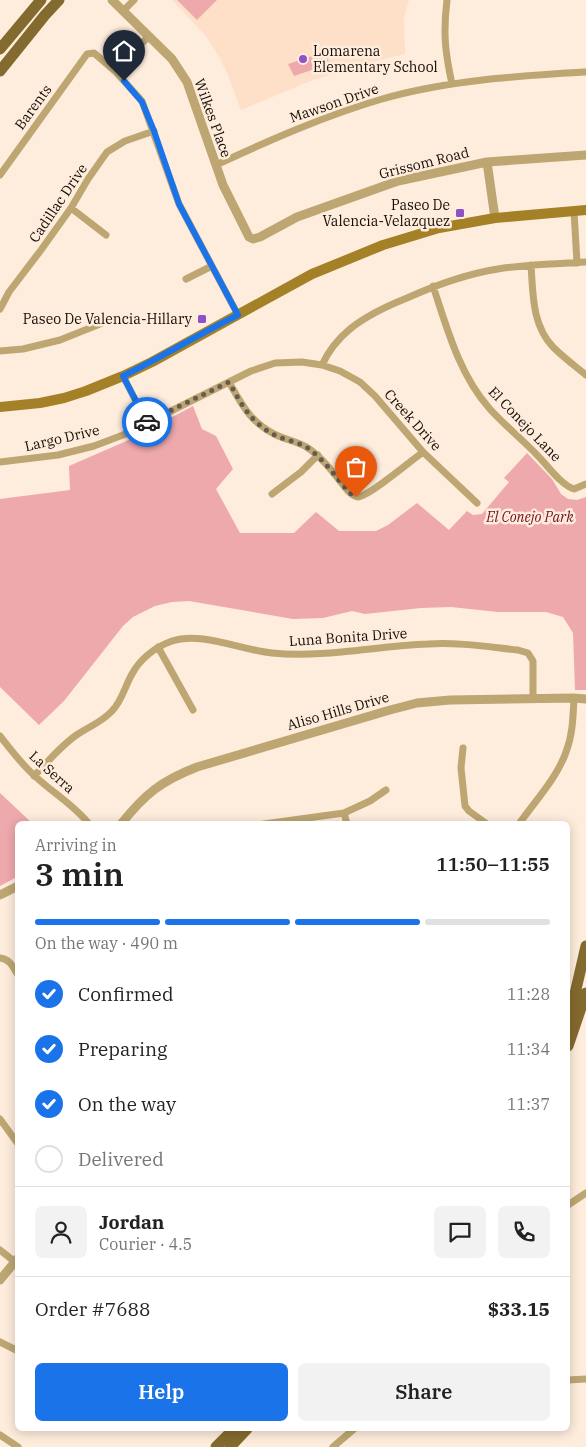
<!DOCTYPE html>
<meta charset="utf-8">
<style>
:root{--surface:#fff;--page:#f2f2f2;--text:#222;--muted:#767676;--line:#e0e0e0;--accent:#1a73e8}
body{margin:0;font-family:"IBM Plex Serif",serif;background:var(--page);color:var(--text);height:100vh;display:flex;flex-direction:column;font-size:19px;white-space:nowrap}
*{box-sizing:border-box;margin:0}
p{font-size:16px;color:var(--muted)}
.icon{flex:none;width:28px;height:28px;fill:none;stroke:currentColor;stroke-width:2;stroke-linecap:round;stroke-linejoin:round}
.map{position:relative;flex:1;overflow:hidden}
.drawer{position:absolute;left:15px;top:821px;width:555px;height:610px;display:flex;flex-direction:column;background:var(--surface);border-radius:8px;box-shadow:0 2px 12px #0003}
.drawer>*{flex:none}
.pin{position:absolute;display:grid;place-items:center;width:42px;height:42px;color:#fff;margin:-51px -21px;border-radius:50% 50% 50% 0;rotate:-45deg;box-shadow:0 0 5px #0007}
.pin .icon{rotate:45deg}
.courier{position:absolute;display:grid;place-items:center;width:50px;height:50px;margin:-25px;border:4px solid #1a73e8;border-radius:50%;background:#fff;color:#222;box-shadow:0 1px 6px #0007}
.headline em{font-style:normal;font-weight:600}
.headline div{display:flex;flex-direction:column-reverse}
.headline{display:flex;align-items:center;justify-content:space-between;height:85px;padding:0 20px}
h1{font-size:32px;font-weight:600;line-height:38px}
.bar{display:grid;grid-template-columns:repeat(4,1fr);gap:8px 5px;align-content:center;height:60px;padding:0 20px}
.bar i{height:6px;border-radius:4px;background:var(--line)}
.bar .current{background:var(--accent)}
.bar p{grid-column:span 4}
.line{display:flex;align-items:center;gap:12px;padding:0 20px;border-top:1px solid var(--line)}
.line div{flex:1}
.round{display:grid;place-items:center;flex:none;width:52px;height:52px;border-radius:8px;background:var(--page)}
ol{padding:0 20px;list-style:none}
li{display:flex;align-items:center;gap:15px;height:55px}
li p{margin-inline-start:auto}
li .icon{padding:5px;border-radius:50%;background:var(--accent);color:#fff;stroke-width:4}
li:last-child{color:var(--muted)}
li i{width:28px;height:28px;border:2px solid var(--line);border-radius:50%}
.cta{display:flex;gap:10px;margin-top:auto;padding:10px 20px}
.cta a{flex:1;height:58px;border-radius:8px;background:var(--accent);color:#fff;font-size:20px;font-weight:600;line-height:58px;text-align:center}
.cta a+a{background:var(--page);color:var(--text)}
.map>svg:first-child{display:block}
.built{fill:#fde0c7}
.green{fill:#eea9ad}
.lines{fill:none;stroke-linecap:round;stroke-linejoin:round}
.minor{stroke:#bda672;stroke-width:7}
.tertiary{stroke:#bda672;stroke-width:9}
.secondary{stroke:#a48127;stroke-width:10}
.primary{stroke:#836a2e;stroke-width:11}
.done{stroke:#675b50;stroke-width:5;stroke-dasharray:0 9}
.route{stroke:#1a73e8;stroke-width:6}
.poi-dot{fill:#8e52c8;stroke:#feecdc;stroke-width:2}
.labels{text-anchor:middle;dominant-baseline:central;stroke-width:5;stroke-linejoin:round;paint-order:stroke}
.poi-label{font-size:14px;fill:#160d05;stroke:#feecdc;text-anchor:end}
.street-label{font-size:14px;fill:#160d05;stroke:#feecdc}
.park-label{font-size:14px;font-style:italic;fill:#760f27;stroke:#feecdc}
</style>
<div class="map">
<svg width="586" height="1447" viewBox="0 0 586 1447">
<rect width="100%" height="100%" fill="#feecdc"/>
<path class="built" d="M172 0H409L404 18 405 54 367 63 313 80 241 110 228 75 218 55 205 35Z"/>
<path class="green" d="M177 0H217L197 20Z
M324 52 330 64 294 76 288 64Z
M193 406 202 429 216 436 233 469 216 489 240 533H294L316 512 339 531H376L388 525 417 503 449 530 467 511 473 515 482 514 509 482 504 478 527 453 552 479 561 494 568 499 577 500 586 497V690H575L573 633 563 617 546 612H498L451 607 421 608 365 614 352 611 323 618 293 619 189 601 172 602 155 606 133 617 123 626 64 701 39 725 0 687V499L70 490 69 466 131 439Z
M0 793 33 824H18L17 877 0 886Z"/>
<g class="lines">
<path class="minor" d="M447 0C443 33 445 52 452 84
M123 11 134 0
M115 71 149 36
M216 165C270 140 324 116 382 99 448 80 518 76 586 72
M0 175 87 54 94 53 115 71 142 101 179 204 238 315
M71 208 106 235
M574 211 577 263
M531 265C533 294 532 325 553 347 563 357 575 366 586 375
M186 279 212 266
M433 286C447 328 459 374 489 408 504 425 522 439 538 456 548 466 561 485 574 489L586 484
M0 309 9 292 41 250 71 208 88 179 107 152 125 141 154 131
M0 351 23 349 60 340 115 318
M322 365C328 352 339 338 350 329 367 315 387 306 407 298 436 285 466 274 498 269 527 264 557 264 586 262
M123 376 147 423
M229 382C242 405 251 423 276 435 287 440 299 442 308 448 324 459 336 476 348 491 351 494 353 496 358 497 368 497 412 460 423 452
M0 462 58 455 94 446 123 435 251 371 275 363 302 362 322 365 340 371 360 382 375 396 423 452 477 503
M272 494 301 472 318 455
M158 647 193 710
M0 736C11 750 22 765 36 777 53 793 74 805 89 824
M463 748 461 768 465 806 469 811 487 824
M34 776C48 762 61 745 78 734 90 726 102 722 112 711 122 701 125 686 132 674 140 659 155 647 172 641 201 631 241 650 272 653 324 658 376 646 428 644 458 642 489 647 518 650L528 653 533 661V698
M344 813 347 824
M264 824 344 813 370 801 386 790
M519 824C535 801 557 778 566 752 573 734 573 716 574 698
M0 958C10 959 13 967 18 975
M0 1119 18 1144
M568 1205 586 1193
M0 1250 15 1262
M0 1342 18 1351
M568 1380 586 1379
M0 1435 18 1447
M333 1447 354 1429"/>
<path class="tertiary" d="M112 0 172 59 187 82 223 185 249 237 253 239 260 237 297 217 398 181 487 162 586 155
M487 162 495 218
M121 824C145 794 161 781 197 767L390 710 417 703 450 700 574 698 586 699
M0 895 18 886
M0 1280 18 1258"/>
<path class="secondary" d="M0 407 40 403 64 398 86 391 123 376 152 362 312 274 383 245 439 228 495 218 586 210"/>
<path class="primary" d="M0 49 41 0
M0 71 45 15 59 0
M568 1017 574 998 586 946
M568 1046 586 993
M216 1447 234 1429
M230 1447 247 1429"/>
</g>
<g class="lines">
<path class="done" d="M147 422 229 382C242 405 251 424 277 436 287 441 300 442 309 449 326 461 337 480 351 494L356 497"/>
<path class="route" d="M124 81 142 102 154 131 179 204 238 315C199 334 162 357 123 376L147 422"/>
</g>
<g class="poi-dot">
<circle cx="303" cy="59" r="5"/>
<rect x="455" y="208" width="10" height="10" rx="2.5"/>
<rect x="197" y="314" width="10" height="10" rx="2.5"/>
</g>
<g class="labels">
<g class="poi-label">
<text x="313" y="51" text-anchor="start">Lomarena<tspan x="313" dy="16">Elementary School</tspan></text>
<text x="450" y="205">Paseo De<tspan x="450" dy="16">Valencia-Velazquez</tspan></text>
<text x="192" y="319">Paseo De Valencia-Hillary</text>
</g>
<g class="street-label">
<text transform="translate(334 103) rotate(-19)">Mawson Drive</text>
<text transform="translate(33 107) rotate(-54)">Barents</text>
<text transform="translate(213 118) rotate(70)">Wilkes Place</text>
<text transform="translate(424 163) rotate(-14)">Grissom Road</text>
<text transform="translate(58 203) rotate(-56)">Cadillac Drive</text>
<text transform="translate(413 420) rotate(48)">Creek Drive</text>
<text transform="translate(525 424) rotate(46)">El Conejo Lane</text>
<text transform="translate(62 438) rotate(-13)">Largo Drive</text>
<text transform="translate(348 637) rotate(-4)">Luna Bonita Drive</text>
<text transform="translate(338 711) rotate(-16)">Aliso Hills Drive</text>
<text transform="translate(52 772) rotate(42)">La Serra</text>
</g>
<g class="park-label">
<text x="530" y="517">El Conejo Park</text>
</g>
</g>
</svg>
<div class="pin" style="left:356px;top:497px;background:#ea580c"><svg class="icon" aria-label="bag" viewBox="0 0 24 24"><path d="M5 8h14l-1 12H6zM9 8a3 3 0 0 1 6 0"/></svg></div>
<div class="pin" style="left:124px;top:81px;background:#1f2937"><svg class="icon" aria-label="home" viewBox="0 0 24 24"><path d="M3 11l9-7 9 7M6 9v11h12V9"/></svg></div>
<div class="courier" style="left:147px;top:422px"><svg class="icon" aria-label="car" viewBox="0 0 24 24"><path d="M5 17H2v-5l4-1 3-4h7l3 4 3 1v5h-3M9 17h6M6 11h13"/><circle cx="7" cy="17" r="2"/><circle cx="17" cy="17" r="2"/></svg></div>
<section class="drawer">
<div class="headline"><div><h1>3 min</h1><p>Arriving in</p></div><em>11:50–11:55</em></div>
<div class="bar"><i class="current"></i><i class="current"></i><i class="current"></i><i></i><p>On the way · 490 m</p></div>
<ol>
<li><svg class="icon" aria-label="check" viewBox="0 0 24 24"><path d="M5 12l5 5 9-10"/></svg>Confirmed<p>11:28</p></li>
<li><svg class="icon" aria-label="check" viewBox="0 0 24 24"><path d="M5 12l5 5 9-10"/></svg>Preparing<p>11:34</p></li>
<li><svg class="icon" aria-label="check" viewBox="0 0 24 24"><path d="M5 12l5 5 9-10"/></svg>On the way<p>11:37</p></li>
<li><i></i>Delivered</li>
</ol>
<div class="line" style="height:90px"><a class="round"><svg class="icon" aria-label="person" viewBox="0 0 24 24"><circle cx="12" cy="8" r="4"/><path d="M4 21q1-7 8-7t8 7"/></svg></a><div><b>Jordan</b><p>Courier · 4.5</p></div><a class="round"><svg class="icon" aria-label="chat" viewBox="0 0 24 24"><path d="M4 5h16v11H9l-5 4z"/></svg></a><a class="round"><svg class="icon" aria-label="phone" viewBox="0 0 24 24"><path d="M5 4h4l2 5-3 2q2 4 5 5l2-3 5 2v4C11 20 4 13 5 4z"/></svg></a></div>
<div class="line" style="height:65px"><div>Order #7688</div><b>$33.15</b></div>
<div class="cta"><a>Help</a><a>Share</a></div>
</section>
</div>
